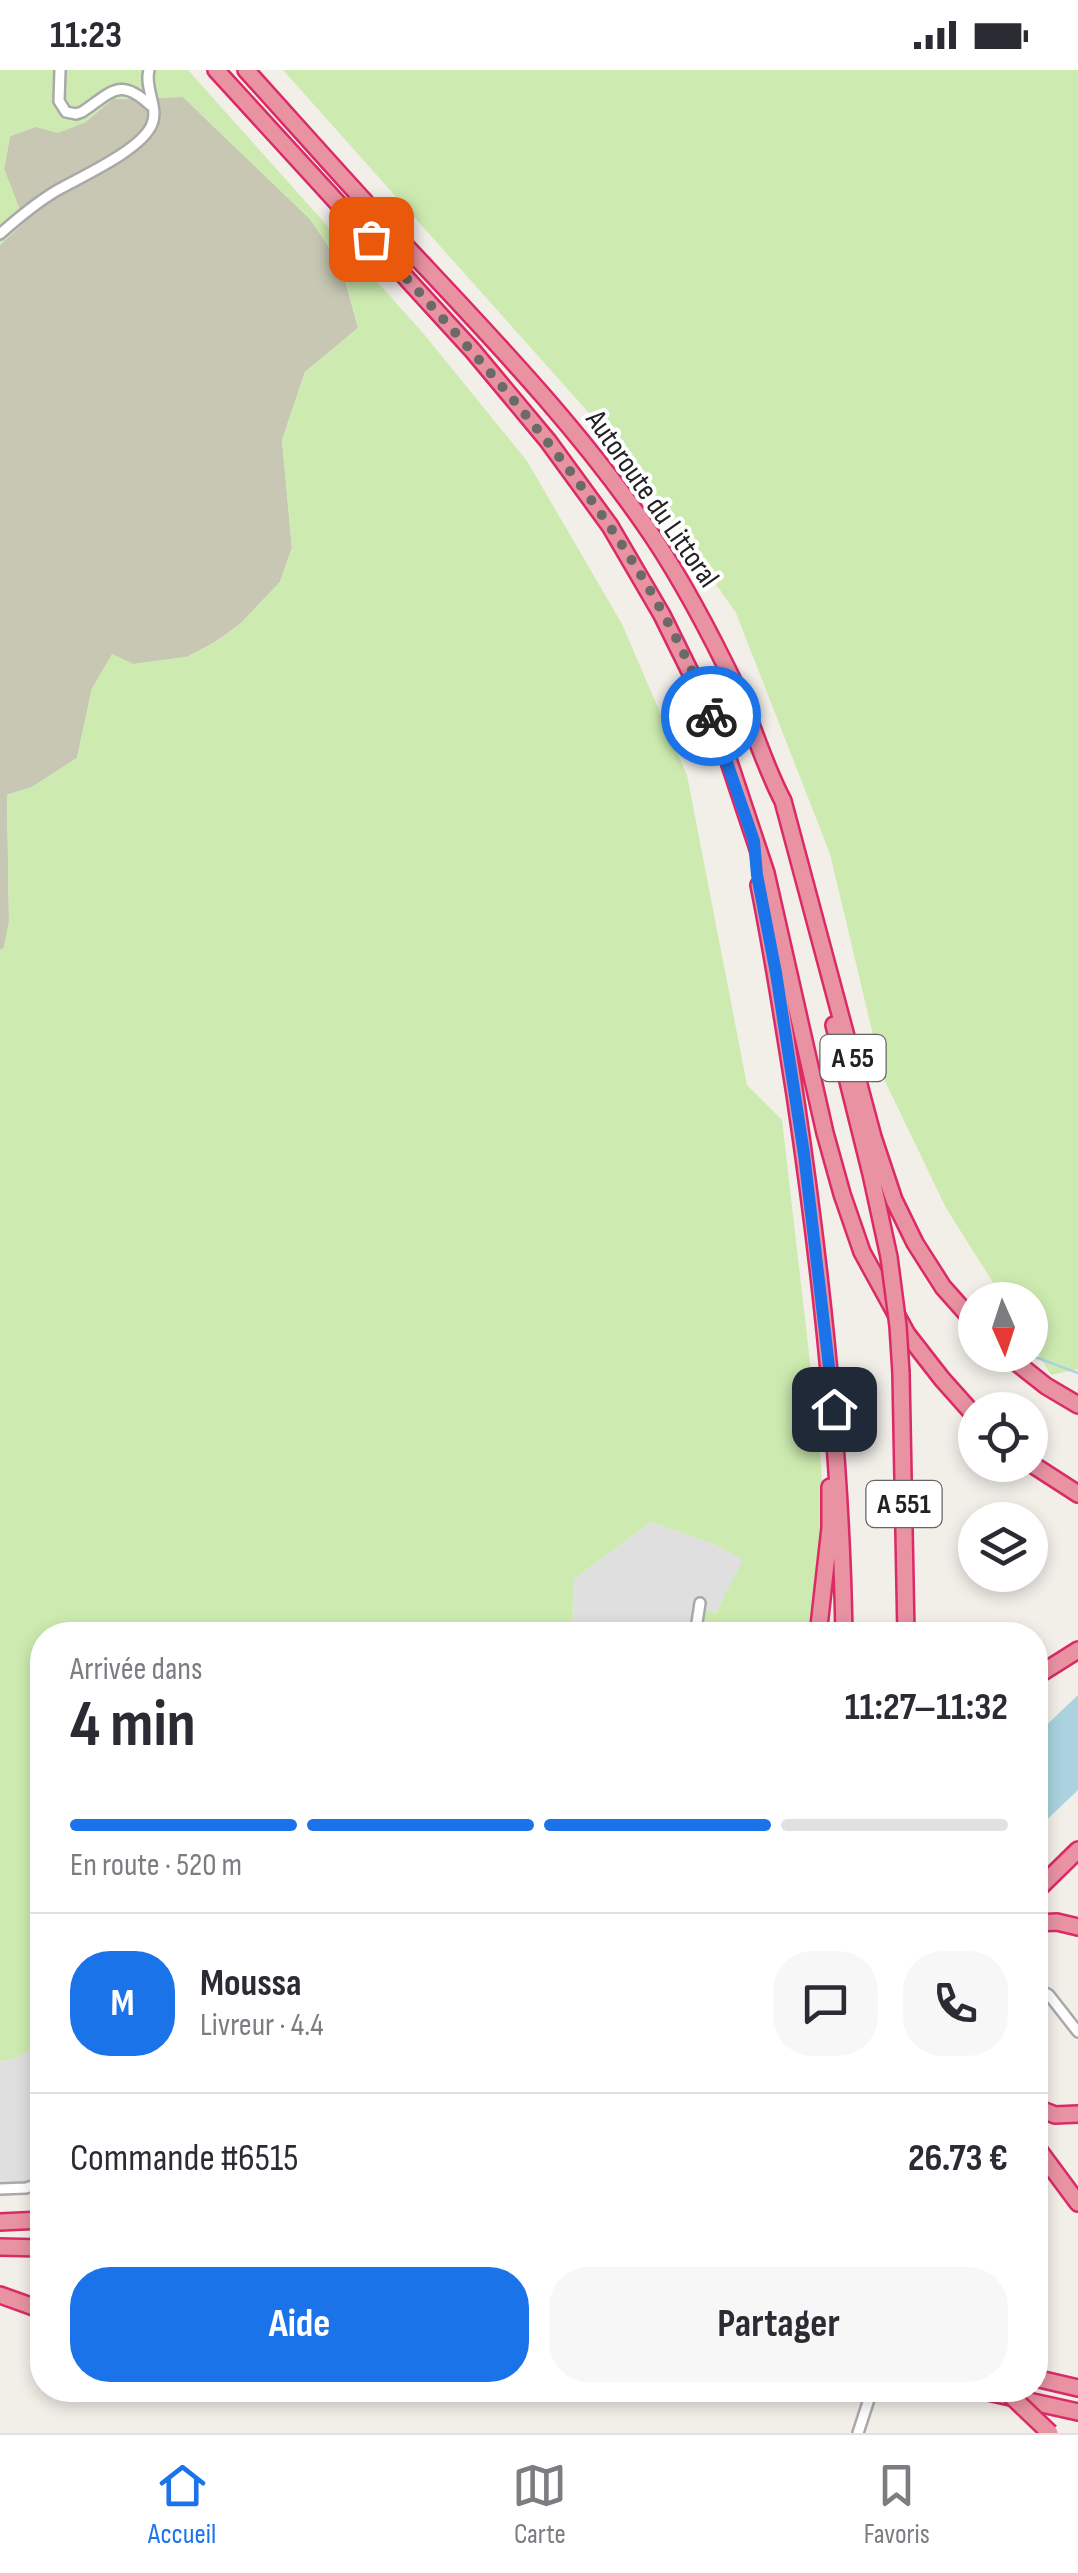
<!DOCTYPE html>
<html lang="fr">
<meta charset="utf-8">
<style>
:root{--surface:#fff;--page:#f7f7f7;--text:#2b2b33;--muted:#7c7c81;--line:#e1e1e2;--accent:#1a73e8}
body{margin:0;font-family:"Sofia Sans Condensed",sans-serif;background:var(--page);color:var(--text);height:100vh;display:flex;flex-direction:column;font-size:38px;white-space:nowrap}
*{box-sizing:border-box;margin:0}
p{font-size:32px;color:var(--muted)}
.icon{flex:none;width:55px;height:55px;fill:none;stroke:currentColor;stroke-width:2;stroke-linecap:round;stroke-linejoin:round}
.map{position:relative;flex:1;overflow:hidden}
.panel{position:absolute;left:30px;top:1552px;width:1018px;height:780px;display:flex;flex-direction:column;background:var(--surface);border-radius:40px;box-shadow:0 5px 15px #0003}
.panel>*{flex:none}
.needle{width:65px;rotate:177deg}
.controls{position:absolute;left:958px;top:1212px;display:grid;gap:20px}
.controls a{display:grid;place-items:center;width:90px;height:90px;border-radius:50%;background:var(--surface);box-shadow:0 5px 15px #0003;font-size:50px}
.pin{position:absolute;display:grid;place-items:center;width:85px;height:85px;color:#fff;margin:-42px;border-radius:20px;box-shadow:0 5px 15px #0006}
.courier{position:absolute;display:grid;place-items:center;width:100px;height:100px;margin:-50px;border:8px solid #1a73e8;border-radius:50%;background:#fff;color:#222;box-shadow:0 2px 12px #0007}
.overview em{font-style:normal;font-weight:700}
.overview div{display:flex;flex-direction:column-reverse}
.overview{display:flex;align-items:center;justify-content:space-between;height:170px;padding:0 40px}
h1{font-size:65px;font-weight:700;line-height:75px}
.bar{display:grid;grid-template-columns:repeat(4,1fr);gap:15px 10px;align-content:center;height:120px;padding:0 40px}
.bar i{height:12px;border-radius:8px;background:var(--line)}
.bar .on{background:var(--accent)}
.bar p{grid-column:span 4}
.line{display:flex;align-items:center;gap:25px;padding:0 40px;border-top:2px solid var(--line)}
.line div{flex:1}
.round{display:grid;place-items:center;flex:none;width:105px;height:105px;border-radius:40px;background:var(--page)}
.button{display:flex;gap:20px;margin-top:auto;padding:20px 40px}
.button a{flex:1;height:115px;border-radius:40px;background:var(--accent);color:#fff;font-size:40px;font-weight:700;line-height:115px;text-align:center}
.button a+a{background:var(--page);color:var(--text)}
.status{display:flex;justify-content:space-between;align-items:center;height:70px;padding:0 50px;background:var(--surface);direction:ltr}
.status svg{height:28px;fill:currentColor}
.menu{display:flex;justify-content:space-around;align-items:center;height:140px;border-top:2px solid var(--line);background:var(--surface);font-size:28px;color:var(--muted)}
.menu a{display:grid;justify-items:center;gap:5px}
.menu .on{color:var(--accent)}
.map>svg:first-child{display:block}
.residential{fill:#e0dfdf}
.construction{fill:#c7c7b4}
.grass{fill:#cdebb0}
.water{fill:#aad3df}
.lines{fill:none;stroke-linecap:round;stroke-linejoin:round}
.stream{stroke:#aad3df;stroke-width:2.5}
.street-casing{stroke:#a9a9a9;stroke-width:14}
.highway-casing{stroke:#dc2a67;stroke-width:20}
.street{stroke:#fff;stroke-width:9}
.highway{stroke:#e892a2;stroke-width:15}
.highway-bridge-casing{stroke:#dc2a67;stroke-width:20;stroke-linecap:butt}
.highway-bridge{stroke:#e892a2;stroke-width:15}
.done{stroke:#6b6a68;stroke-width:10;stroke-dasharray:0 18}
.route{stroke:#1a73e8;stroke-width:12}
.labels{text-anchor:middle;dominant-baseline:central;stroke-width:8;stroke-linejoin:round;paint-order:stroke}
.shield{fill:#fff;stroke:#646464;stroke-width:2.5}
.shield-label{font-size:28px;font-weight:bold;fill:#222}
.street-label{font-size:30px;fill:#222;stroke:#fff}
</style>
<div class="status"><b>11:23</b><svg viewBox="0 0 49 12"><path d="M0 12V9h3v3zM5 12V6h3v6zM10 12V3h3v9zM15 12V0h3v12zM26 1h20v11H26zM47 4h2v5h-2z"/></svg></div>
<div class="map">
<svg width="1078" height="2363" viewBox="0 0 1078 2363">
<rect width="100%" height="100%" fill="#f2efe9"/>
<path class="residential" d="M651 1452 716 1475 744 1490 714 1545 705 1539 702 1565H568L572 1556 574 1509Z
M42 1975V2116L0 2122V1991L10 1990Z"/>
<path class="construction" d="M183 27 310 149 341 195 358 258 305 302 282 370 292 478 280 512 240 554 215 572 187 587 134 594 92 618 77 688 32 717 7 725 9 852 4 878 0 880V175L24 152 4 99 10 66 35 57 84 53 113 29Z"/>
<path class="grass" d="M0 0H188L423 263 527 391 622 554 687 705 747 1015 782 1050 820 1378 824 1448 809 1565H702L700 1550 704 1538 715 1544 743 1490 716 1475 651 1452 574 1509 572 1556 568 1565H42V1975L10 1990 0 1991V880L4 878 9 852 7 725 32 717 77 688 92 618 112 584 134 594 187 587 215 572 240 554 280 512 292 478 282 370 305 302 358 258 341 195 310 149 183 27 113 29 84 53 58 63 35 57 10 66 4 99 25 152 0 175Z
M283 0H1078V1299L1051 1305 1030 1271V1230H1004L946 1138 883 1007 830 784 736 543 621 379Z"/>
<path class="water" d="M1078 1625V1720L1035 1761V1666Z"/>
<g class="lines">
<path class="stream" d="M1030 1285 1078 1303"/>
<defs>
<path id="street" d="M60 0 59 31 66 42 76 44 82 42C111 23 119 6 150 35
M0 164C18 148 36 133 56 121 80 107 142 80 152 54 159 37 144 18 149 0
M699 1565 696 1559 700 1533
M1035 1917 1049 1925 1078 1962
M0 2119 26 2118 42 2113
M858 2363 872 2320"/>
<path id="highway" d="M216 0 473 281 548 371 610 456 662 545 704 630 726 683 766 803 825 1063 842 1124 862 1182 907 1264 942 1309 975 1346
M246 0C293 52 340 105 388 157 480 256 577 354 653 467 685 515 712 567 737 619 753 656 764 695 783 731L873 1067 894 1130 915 1173 943 1217 975 1253
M759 815C773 884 784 955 795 1025 822 1205 841 1384 844 1565
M834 955 871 1104 889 1187
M1007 1285 1046 1316 1078 1335
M901 1303 906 1565
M1030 1393 1078 1424
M818 1565 830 1458V1417
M1035 1607 1078 1580
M1035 1822 1078 1780
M1035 1853 1057 1852 1078 1857
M1035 2037 1055 2045 1078 2044
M1035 2075 1078 2133
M0 2152 42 2150
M0 2177 42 2178
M0 2225 42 2240
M1035 2308 1078 2318
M979 2320 1078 2342"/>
</defs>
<use href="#street" class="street-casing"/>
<use href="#highway" class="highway-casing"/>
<use href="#street" class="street"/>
<use href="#highway" class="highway"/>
<defs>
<path id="highway-bridge" d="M889 1187 898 1256 901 1303
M1005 2320 1050 2363"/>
</defs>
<use href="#highway-bridge" class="highway-bridge-casing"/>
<use href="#highway-bridge" class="highway-bridge"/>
</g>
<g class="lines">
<path class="done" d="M371 169C502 314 639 460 711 646"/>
<path class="route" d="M711 646 754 771 757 805 776 903 804 1084 834 1339"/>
</g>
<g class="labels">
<g class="shield">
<rect x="820.5" y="965" width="65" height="46" rx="8"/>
<rect x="866.5" y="1411" width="75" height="46" rx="8"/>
</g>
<g class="shield-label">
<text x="853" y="988">A 55</text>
<text x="904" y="1434">A 551</text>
</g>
<g class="street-label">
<text transform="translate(652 429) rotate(55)">Autoroute du Littoral</text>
</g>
</g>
</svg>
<div class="controls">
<a><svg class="needle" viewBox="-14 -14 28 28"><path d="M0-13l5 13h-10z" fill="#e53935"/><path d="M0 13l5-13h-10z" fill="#7c7c81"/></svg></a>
<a><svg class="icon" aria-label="locate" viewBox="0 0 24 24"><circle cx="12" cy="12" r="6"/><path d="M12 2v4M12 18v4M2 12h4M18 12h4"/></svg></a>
<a><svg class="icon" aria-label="layers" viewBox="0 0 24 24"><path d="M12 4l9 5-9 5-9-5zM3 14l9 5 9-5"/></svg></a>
</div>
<div class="pin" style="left:371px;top:169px;background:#ea580c"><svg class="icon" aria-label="bag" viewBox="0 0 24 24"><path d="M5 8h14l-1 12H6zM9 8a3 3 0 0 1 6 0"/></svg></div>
<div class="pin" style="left:834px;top:1339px;background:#1f2937"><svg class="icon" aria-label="home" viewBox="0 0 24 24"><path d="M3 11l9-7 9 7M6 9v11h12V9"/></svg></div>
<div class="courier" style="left:711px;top:646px"><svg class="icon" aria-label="bike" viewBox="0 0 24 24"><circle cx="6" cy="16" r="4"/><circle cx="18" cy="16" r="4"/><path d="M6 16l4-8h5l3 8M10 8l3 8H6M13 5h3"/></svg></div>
<section class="panel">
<div class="overview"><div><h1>4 min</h1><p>Arrivée dans</p></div><em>11:27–11:32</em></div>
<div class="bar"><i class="on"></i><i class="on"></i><i class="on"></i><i></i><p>En route · 520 m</p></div>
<div class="line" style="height:180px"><b class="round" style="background:var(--accent);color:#fff">M</b><div><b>Moussa</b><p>Livreur · 4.4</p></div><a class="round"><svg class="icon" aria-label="chat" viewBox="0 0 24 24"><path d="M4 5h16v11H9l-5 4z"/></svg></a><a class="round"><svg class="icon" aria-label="phone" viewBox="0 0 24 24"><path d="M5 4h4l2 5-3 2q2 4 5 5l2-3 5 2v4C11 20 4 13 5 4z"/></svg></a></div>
<div class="line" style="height:130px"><div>Commande #6515</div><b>26.73 €</b></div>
<div class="button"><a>Aide</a><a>Partager</a></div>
</section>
</div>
<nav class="menu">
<a class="on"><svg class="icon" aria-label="home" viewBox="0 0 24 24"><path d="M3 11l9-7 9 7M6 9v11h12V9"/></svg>Accueil</a>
<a><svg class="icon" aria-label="map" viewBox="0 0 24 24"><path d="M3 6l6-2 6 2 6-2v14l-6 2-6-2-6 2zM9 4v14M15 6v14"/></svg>Carte</a>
<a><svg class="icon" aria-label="saved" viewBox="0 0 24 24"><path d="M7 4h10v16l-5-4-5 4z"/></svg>Favoris</a>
</nav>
